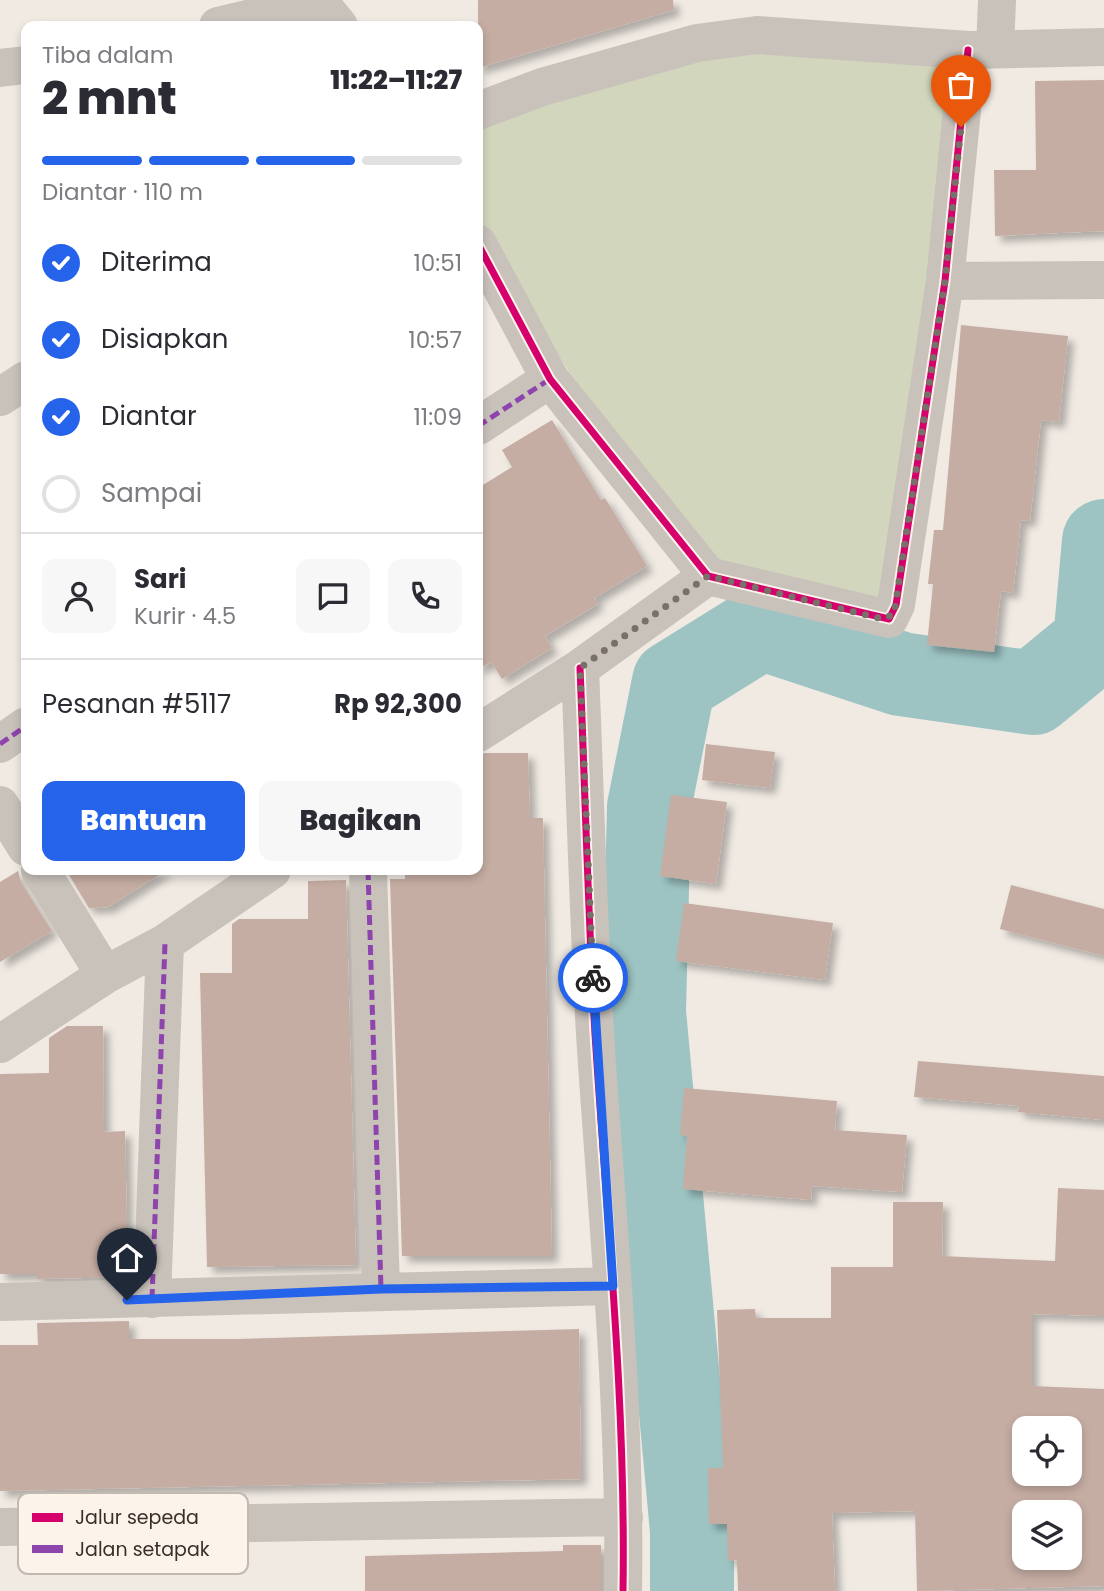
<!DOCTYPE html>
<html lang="id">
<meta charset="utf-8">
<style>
:root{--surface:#fff;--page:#f7f7f7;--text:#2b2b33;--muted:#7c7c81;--line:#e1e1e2;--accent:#2563eb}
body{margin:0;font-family:Poppins,sans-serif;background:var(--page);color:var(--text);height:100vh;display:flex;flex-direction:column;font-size:26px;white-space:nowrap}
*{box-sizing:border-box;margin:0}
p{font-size:23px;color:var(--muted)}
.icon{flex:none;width:38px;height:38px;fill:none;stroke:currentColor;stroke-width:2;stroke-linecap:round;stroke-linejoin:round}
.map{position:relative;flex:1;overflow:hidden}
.side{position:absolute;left:21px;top:21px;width:462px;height:854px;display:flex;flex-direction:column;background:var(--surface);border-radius:14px;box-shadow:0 4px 10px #0003}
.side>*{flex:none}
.tools{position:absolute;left:1012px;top:1416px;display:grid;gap:14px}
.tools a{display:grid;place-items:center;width:70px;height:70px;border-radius:14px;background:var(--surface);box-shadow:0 4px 10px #0003;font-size:35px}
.pin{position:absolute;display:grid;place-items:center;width:60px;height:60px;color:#fff;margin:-72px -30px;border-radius:50% 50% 50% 0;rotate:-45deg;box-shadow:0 0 7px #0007}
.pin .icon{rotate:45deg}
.courier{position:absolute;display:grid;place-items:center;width:70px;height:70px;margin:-35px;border:5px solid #2563eb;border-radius:50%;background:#fff;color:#222;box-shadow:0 2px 9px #0007}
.summary em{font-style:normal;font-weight:800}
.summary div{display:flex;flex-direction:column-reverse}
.summary{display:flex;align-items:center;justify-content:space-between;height:119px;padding:0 21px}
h1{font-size:46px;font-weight:800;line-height:52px}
.bar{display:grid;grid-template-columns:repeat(4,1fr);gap:10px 7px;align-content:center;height:84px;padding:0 21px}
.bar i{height:9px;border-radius:5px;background:var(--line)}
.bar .current{background:var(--accent)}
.bar p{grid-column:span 4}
.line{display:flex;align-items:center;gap:18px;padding:0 21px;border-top:2px solid var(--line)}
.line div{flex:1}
.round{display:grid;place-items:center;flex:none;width:74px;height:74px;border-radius:14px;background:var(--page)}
ol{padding:0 21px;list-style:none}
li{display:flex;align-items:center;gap:21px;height:77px}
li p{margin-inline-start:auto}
li .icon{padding:7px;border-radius:50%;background:var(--accent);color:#fff;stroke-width:4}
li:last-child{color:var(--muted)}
li i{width:38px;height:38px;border:4px solid var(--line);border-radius:50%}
.primary-button{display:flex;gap:14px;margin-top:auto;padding:14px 21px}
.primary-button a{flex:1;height:80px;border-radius:14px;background:var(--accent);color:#fff;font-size:28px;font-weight:800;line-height:80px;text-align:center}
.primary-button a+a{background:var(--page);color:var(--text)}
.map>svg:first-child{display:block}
.green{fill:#d1d6bc}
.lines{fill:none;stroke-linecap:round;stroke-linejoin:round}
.river{stroke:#9dc3c3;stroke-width:84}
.building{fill:#c5ada3;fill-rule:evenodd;filter:url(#shadow)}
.minor{stroke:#c9c2bb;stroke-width:38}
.quiet{stroke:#8e44ad;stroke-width:5;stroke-dasharray:10 5;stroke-linecap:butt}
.cycleway-casing{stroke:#fcf4eb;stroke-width:11}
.cycleway{stroke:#d6006c;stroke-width:7}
.done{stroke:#7a706a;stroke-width:7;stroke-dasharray:0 12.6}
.route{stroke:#2563eb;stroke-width:9}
.key{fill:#fcf4eb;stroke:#c2b9b1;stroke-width:2}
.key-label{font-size:19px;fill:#3b2e29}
</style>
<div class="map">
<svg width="1104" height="1591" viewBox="0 0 1104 1591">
<defs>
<filter id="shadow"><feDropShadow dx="6" dy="6" stdDeviation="3.5" flood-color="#0004"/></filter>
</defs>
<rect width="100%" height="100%" fill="#f0eae3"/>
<path class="green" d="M754 41 958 55 885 616 708 568 565 366 478 218V119Z"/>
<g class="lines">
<path class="river" d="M692 1591V1531L644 1012 649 807 674 682 761 628 901 674 1033 693 1095 642 1104 541"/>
</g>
<path class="building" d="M478 0H673L674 10 478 68Z
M1104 80V231L995 236 994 170H1036L1035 81Z
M961 325 1068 336 1059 422 1041 420 1030 521 1021 520 1013 593 1001 591 994 652 927 645 933 584H928L934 530H943Z
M552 420 601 500 605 498 647 566 594 598 598 604 545 636 552 648 502 679 491 662 478 669V488L512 467 502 450Z
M706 744 775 752 770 788 702 780Z
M485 753H528L530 818H543L552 1256H402L390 879H405V870H478V755Z
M671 795 727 802 716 884 660 876Z
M66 870H167L108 907 89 908Z
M18 871 21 882 52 931 0 962V882Z
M346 880 356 1265 207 1267 200 973H232V924L239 919H308V881Z
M1011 885 1104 909V956L1000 929Z
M684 903 833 923 825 980 676 961Z
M67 1026H103L104 1132 125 1131 128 1277 37 1279V1274H0V1074L49 1073V1038Z
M918 1061 1104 1076V1120L1018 1112 1019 1106 914 1097Z
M684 1088 837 1101 835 1130 907 1135 902 1192 812 1186 811 1200 683 1189 687 1136 680 1135Z
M1058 1188 1104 1190V1316L1032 1314V1386L1104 1389V1586L917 1591 915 1511 832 1513 835 1591H738L737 1560 728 1561 727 1524H709L708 1468H723L717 1310 755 1309 756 1318H831V1267H893V1202H943L942 1256 1055 1261ZM1024 1428H1069V1474H1024ZM1024 1512H1069V1558H1024Z
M129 1321V1339H237L579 1329 581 1479 0 1491V1345H38L37 1323Z
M563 1545H601V1591H365V1556L563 1551Z"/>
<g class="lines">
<path class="minor" d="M218 26 302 6 325 9 339 26
M995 49 997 0
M0 68 26 65
M478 111 542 87 697 43 757 35 968 50 1104 47
M478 244 550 379 708 576 889 619 896 605 945 281 968 50
M945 281 1104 280
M0 397 26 380
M478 426 550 379
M580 668C585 790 588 912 595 1034 607 1220 626 1405 623 1591
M478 733 580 668 708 576
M0 744 26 726
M0 805 26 847
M40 870 105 975
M368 870 381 1289
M0 1044 105 975 165 943 272 870
M152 1299 165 943
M0 1302 613 1286
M0 1527 624 1517"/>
<path class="quiet" d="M478 426 550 379
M0 744 26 726
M368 870 381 1289
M152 1299 165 943"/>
<defs>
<path id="cycleway" d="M478 244 550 379 708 576 889 619 896 605 945 281 968 50
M580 668C585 790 588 912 595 1034 607 1220 626 1405 623 1591"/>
</defs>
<use href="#cycleway" class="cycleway-casing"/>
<use href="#cycleway" class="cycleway"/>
</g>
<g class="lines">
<path class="done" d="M593 978 580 668 708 576 883 619 894 614 945 281 961 127"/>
<path class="route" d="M127 1300 381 1289 613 1286 593 978"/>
</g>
<rect x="18" y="1493" width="230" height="81" rx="10" class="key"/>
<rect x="32" y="1513" width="31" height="9" fill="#d6006c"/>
<rect x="32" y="1545" width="31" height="8" fill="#8e44ad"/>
<g class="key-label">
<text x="75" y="1524">Jalur sepeda</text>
<text x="75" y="1556">Jalan setapak</text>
</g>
</svg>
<div class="tools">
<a><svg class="icon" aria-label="locate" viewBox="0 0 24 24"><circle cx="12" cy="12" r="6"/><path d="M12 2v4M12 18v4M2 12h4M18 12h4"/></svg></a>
<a><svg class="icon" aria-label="layers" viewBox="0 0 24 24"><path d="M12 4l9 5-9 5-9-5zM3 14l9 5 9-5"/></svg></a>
</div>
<div class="pin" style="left:961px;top:127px;background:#ea580c"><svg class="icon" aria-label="bag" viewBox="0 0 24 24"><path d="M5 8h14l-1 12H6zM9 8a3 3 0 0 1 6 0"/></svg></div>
<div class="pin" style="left:127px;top:1300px;background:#1f2937"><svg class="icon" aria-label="home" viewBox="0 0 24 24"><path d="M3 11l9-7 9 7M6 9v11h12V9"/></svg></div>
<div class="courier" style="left:593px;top:978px"><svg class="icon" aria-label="bike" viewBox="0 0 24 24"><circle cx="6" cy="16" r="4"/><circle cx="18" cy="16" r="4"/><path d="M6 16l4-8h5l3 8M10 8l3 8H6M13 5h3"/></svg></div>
<section class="side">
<div class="summary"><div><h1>2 mnt</h1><p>Tiba dalam</p></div><em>11:22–11:27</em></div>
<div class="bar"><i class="current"></i><i class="current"></i><i class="current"></i><i></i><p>Diantar · 110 m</p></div>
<ol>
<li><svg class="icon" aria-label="check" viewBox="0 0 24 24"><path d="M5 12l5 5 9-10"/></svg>Diterima<p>10:51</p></li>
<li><svg class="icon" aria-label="check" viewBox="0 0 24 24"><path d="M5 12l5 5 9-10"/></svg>Disiapkan<p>10:57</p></li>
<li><svg class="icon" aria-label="check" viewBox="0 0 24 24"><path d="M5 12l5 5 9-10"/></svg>Diantar<p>11:09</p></li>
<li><i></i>Sampai</li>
</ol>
<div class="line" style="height:126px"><a class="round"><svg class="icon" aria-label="person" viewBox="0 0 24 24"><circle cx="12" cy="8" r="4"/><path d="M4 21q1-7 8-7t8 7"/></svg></a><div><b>Sari</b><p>Kurir · 4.5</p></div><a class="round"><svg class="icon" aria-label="chat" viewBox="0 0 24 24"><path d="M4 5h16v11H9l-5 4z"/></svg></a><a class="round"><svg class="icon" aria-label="phone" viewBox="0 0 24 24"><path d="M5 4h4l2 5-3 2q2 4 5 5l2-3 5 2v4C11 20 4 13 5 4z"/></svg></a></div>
<div class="line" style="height:91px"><div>Pesanan #5117</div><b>Rp 92,300</b></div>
<div class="primary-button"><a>Bantuan</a><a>Bagikan</a></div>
</section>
</div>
